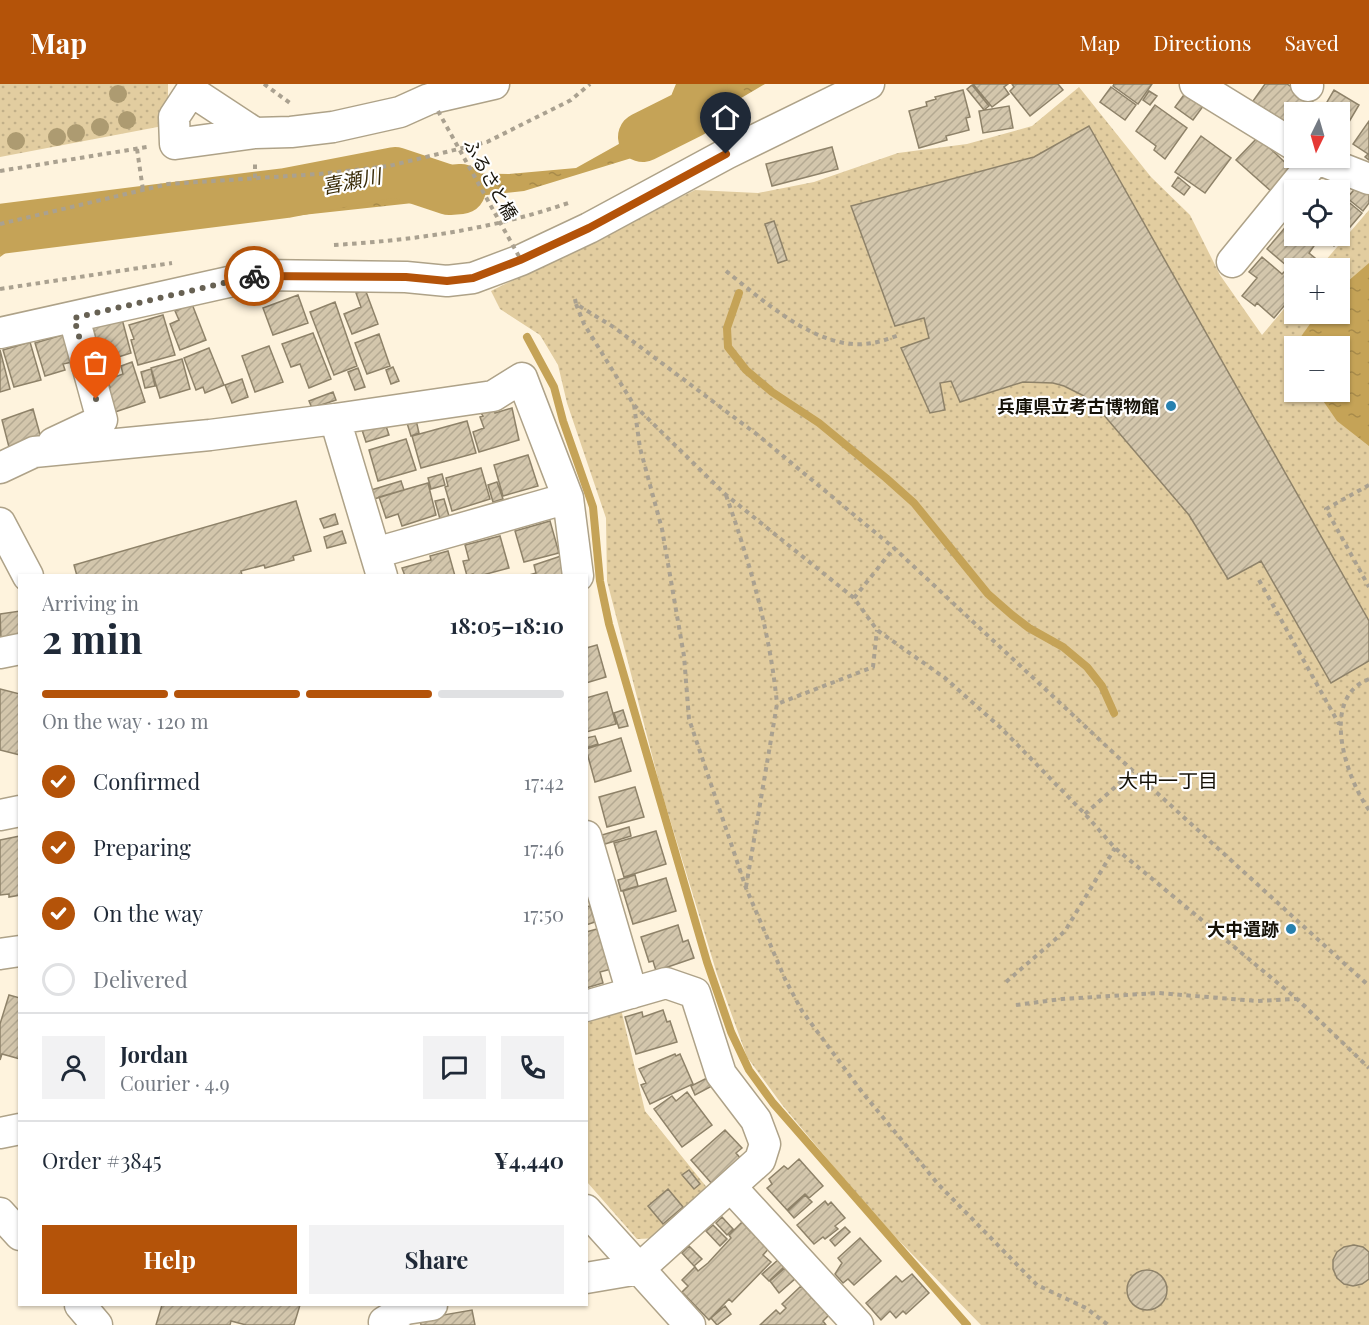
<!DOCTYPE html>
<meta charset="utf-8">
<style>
:root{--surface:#fff;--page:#f2f2f3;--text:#1f2937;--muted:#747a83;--line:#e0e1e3;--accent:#b45309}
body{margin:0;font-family:"Playfair Display","Noto Sans JP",serif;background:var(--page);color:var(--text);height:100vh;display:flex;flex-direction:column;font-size:22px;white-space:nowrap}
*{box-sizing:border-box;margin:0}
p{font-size:20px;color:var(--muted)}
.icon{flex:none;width:33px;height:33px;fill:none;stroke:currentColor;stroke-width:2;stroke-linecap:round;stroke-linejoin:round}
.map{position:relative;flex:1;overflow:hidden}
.side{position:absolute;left:18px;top:490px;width:570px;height:732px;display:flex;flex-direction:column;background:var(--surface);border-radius:0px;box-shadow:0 2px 4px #0004}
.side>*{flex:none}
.needle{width:39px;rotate:185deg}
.buttons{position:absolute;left:1284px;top:18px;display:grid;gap:12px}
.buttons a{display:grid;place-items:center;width:66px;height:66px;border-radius:0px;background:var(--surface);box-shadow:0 2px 4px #0004;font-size:30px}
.pin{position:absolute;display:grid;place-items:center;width:51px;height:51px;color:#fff;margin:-62px -26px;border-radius:50% 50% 50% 0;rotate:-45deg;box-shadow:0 0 6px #0007}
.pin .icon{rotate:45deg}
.courier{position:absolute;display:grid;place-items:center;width:60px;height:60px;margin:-30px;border:4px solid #b45309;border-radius:50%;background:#fff;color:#222;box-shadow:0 2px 8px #0007}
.overview em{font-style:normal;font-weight:700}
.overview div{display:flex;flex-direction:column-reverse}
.overview{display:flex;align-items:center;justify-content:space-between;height:102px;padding:0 24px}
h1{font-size:39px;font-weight:700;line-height:45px}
.bar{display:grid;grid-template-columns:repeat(4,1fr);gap:9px 6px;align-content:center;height:72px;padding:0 24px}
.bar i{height:8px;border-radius:4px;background:var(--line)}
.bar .on{background:var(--accent)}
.bar p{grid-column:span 4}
.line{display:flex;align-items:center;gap:15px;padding:0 24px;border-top:2px solid var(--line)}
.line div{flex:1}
.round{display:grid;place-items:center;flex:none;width:63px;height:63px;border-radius:0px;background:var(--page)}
ol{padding:0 24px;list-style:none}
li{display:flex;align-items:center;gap:18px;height:66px}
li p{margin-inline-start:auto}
li .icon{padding:6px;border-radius:50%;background:var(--accent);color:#fff;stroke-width:4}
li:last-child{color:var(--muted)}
li i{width:33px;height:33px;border:3px solid var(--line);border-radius:50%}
.primary-button{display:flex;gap:12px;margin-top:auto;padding:12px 24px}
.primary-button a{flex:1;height:69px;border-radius:0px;background:var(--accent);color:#fff;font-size:24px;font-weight:700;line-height:69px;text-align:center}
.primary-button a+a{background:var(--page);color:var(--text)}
header{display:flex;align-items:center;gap:36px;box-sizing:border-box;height:84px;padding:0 30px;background:var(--accent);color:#fff}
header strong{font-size:28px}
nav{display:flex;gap:33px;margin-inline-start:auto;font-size:21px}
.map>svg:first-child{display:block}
.grass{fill:url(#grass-dots);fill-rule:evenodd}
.water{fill:url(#water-ripples)}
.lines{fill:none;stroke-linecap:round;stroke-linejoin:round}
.stream{stroke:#c5a357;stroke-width:8}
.river{stroke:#c5a357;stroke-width:50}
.building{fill:url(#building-hatch);stroke:#8e8269;stroke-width:1.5}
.street-casing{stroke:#aea288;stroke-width:33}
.path{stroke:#aaa190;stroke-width:4;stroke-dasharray:4.5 4.5;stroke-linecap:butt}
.street{stroke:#fff;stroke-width:30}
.path-bridge{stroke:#aaa190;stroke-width:4;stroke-dasharray:4.5 4.5;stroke-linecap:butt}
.tree{fill:#ad9b71}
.done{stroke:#676153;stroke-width:6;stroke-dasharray:0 10.8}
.route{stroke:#b45309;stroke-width:8}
.poi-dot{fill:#2781af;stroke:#fff;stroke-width:2}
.labels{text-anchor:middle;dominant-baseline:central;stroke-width:4.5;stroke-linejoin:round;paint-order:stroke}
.street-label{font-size:18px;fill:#161208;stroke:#fff}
.poi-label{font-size:18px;font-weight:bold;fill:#161208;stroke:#fff;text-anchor:end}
.water-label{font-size:20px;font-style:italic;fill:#3b2d0a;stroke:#fff}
.neighbourhood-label{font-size:20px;fill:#161208;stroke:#fff}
</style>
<header>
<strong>Map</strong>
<nav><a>Map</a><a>Directions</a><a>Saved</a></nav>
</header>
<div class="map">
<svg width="1369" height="1241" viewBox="0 0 1369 1241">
<defs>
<pattern id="grass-dots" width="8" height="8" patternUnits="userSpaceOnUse" patternTransform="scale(1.5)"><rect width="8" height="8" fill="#e2cda0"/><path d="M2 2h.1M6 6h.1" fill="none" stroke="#c1af88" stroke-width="1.8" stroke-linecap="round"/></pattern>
<pattern id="water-ripples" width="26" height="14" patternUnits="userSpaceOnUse" patternTransform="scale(1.5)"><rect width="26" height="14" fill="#c5a357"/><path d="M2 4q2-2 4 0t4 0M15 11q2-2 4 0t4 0" fill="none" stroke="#a88b4a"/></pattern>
<pattern id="building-hatch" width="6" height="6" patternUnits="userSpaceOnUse" patternTransform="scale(1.5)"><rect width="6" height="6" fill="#d3c6ac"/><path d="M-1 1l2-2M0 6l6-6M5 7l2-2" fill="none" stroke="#b4a992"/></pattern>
</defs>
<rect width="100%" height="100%" fill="#fef3dd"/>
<path class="grass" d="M0 0H168V41L0 73Z
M1079 3 1151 93 1190 131 1220 191 1262 251 1294 213V230H1340V184H1319L1369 126V1241H981L874 1131 783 1022 747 973 717 890 661 706 607 497 606 434 567 319 558 281 540 251 500 225 491 207 695 106 758 109 814 98 898 69 967 60 1032 42ZM1294 262H1340V308H1294Z
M621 925 645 1027 709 1106 660 1154 637 1155 587 1098 586 936Z"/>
<path class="water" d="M726 0H765L648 69 524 107 163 146 122 142 32 150 0 173 1 144 286 109 395 88 509 90 576 84Z
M1369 179V362L1337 337 1317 308H1340V262H1294V274L1288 263 1300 254 1317 230H1340V204Z"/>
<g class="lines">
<path class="stream" d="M739 209 727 244 728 263 746 286 772 308 819 339 886 394 914 419 988 510 1012 531 1029 544 1063 563 1087 583 1102 602 1114 629
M527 253 554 303 563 337 593 423 600 497 609 540 707 878 731 948 749 986 773 1019 967 1241"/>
<path class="river" d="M643 53 691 29 703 0
M0 145 286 109 395 88 449 106 461 105"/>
</g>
<path class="building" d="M973 0H1008L1004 3 1009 10 992 23Z
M1012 0H1058L1063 6 1030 32 1010 7 1014 3Z
M1114 0H1152L1138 20 1113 2Z
M1265 0H1287L1323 25 1334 6 1359 21 1340 53V28H1294V47L1253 17Z
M972 1 989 22 984 26 967 5Z
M1111 3 1136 21 1125 36 1100 18Z
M963 6 970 33 966 34 969 46 946 52 947 56 919 64 909 27 927 22 926 18 936 15 935 13Z
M1149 7 1157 12 1150 21 1143 16Z
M1186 8 1204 21 1193 36 1175 23Z
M1155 21 1187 44 1165 75 1154 66 1156 62 1136 47Z
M1009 22 1013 44 983 49 979 27Z
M1369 37V76L1365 73 1368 70 1353 60Z
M1089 42 1369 537V577L1331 599 1261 477 1228 495 1189 431 1097 323 1082 311 1064 302 1053 299 1023 298 960 318 951 297 940 299 945 326 930 329 901 264 929 254 924 234 895 242 851 122 1034 73Z
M1201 52 1231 74 1205 109 1175 88Z
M1258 53 1293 86 1272 108 1236 76Z
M832 63 838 85 772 102 766 80Z
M1178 93 1190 103 1184 111 1172 102Z
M1359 100 1369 108V119L1363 127 1347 114Z
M1340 111 1362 129 1334 162 1322 152H1340Z
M774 137 787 176 778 179 765 140Z
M1288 140 1294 146V152H1302L1314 162 1309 169 1321 179 1315 184H1294V188L1267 165Z
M1262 173 1282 190 1284 188 1294 196V210L1274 234 1257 219 1255 222 1242 212 1257 194 1249 188Z
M365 205 378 240 352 250 344 230 361 223 356 209Z
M298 211 308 239 273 251 263 224Z
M335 218 357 282 334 291 310 228Z
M192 220 206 256 180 266 170 240 179 236 175 227Z
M163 231 175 271 138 281 131 256 134 255 129 241Z
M122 235 131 269 112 275 114 282 98 287 92 262 97 261 93 243Z
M69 249 77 277 63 280 65 286 45 292 35 259Z
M313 249 331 295 309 304 300 280 291 283 282 260Z
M379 250 390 282 367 290 355 259Z
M30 258 41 296 14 303 3 266Z
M269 262 283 298 255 308 242 272Z
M209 264 224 301 205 309 203 303 196 306 184 274Z
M0 266 10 305 0 308Z
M182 275 190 305 160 314 151 284Z
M132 278 145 318 115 328 107 304 110 303 107 296 123 290 121 282Z
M393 283 399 297 391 300 386 286Z
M358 284 365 303 355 306 348 288Z
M151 285 155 302 145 304 141 288Z
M242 295 248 313 232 319 225 301Z
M333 308 336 316 312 324 309 317Z
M512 324 519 356 479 368 473 348 484 344 480 333 483 332 481 329 494 325 495 329Z
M33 325 41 354 10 367 2 336Z
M416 336 419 349 411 352 407 339Z
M467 337 476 369 421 384 412 352Z
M385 339 389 351 366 358 362 346Z
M406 355 416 386 378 397 369 366Z
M528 371 538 402 503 412 494 381Z
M481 384 490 415 452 427 445 403 448 402 446 394Z
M442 390 445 401 431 405 428 394Z
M401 397 404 406 374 415 371 406Z
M497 398 503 415 493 418 488 401Z
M428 399 436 431 402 442 398 430 386 434 379 413Z
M444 415 449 432 440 435 435 417Z
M296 417 311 467 293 472 294 476 265 484 264 481 241 487 242 491 240 492H77L74 481Z
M335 430 338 440 324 444 320 435Z
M550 437 559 469 524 478 515 447Z
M342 447 346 459 327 464 324 453Z
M500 452 509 484 479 492H474L473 490 467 492 463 477 469 476 465 461Z
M448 467 455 492H405L402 484 431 476 430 472Z
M561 472 566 488 563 489V492H526L536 489 534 481Z
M20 527V552L1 556 0 530Z
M597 561 606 593 586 599V564Z
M0 605 20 610V671L0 666Z
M607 608 616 640 586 648V614Z
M623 626 628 642 619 644 614 629Z
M595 652 598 660 586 664V654Z
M621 654 631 687 595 698 586 665Z
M635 703 644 733 607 743 599 713Z
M629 743 631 752 605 760 602 751Z
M656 747 666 780 624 793 614 759Z
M20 752V811L9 813V810L0 811V756Z
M635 791 638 802 621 807 618 796Z
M666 794 676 827 633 840 623 807Z
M590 822 595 838 586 841V823Z
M678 841 683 858 688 856 694 874 656 887 653 877 649 878 641 853Z
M597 845 602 860 608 859 615 884 600 888 603 899 586 904V848Z
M9 911 20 914V975L2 970 0 976V940Z
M663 926 667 938 670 937 677 958 636 970 625 933 642 928 643 933Z
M675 970 676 972 680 970 693 1000 650 1020 641 1001 646 999 639 985Z
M707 994 712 1002 695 1011 691 1002Z
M687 1008 712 1041 682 1063 654 1025 672 1012 676 1017Z
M725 1046 742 1064 736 1069 742 1076 713 1101 691 1076Z
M799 1075 823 1102 809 1114 805 1110 787 1126 767 1104 772 1100 769 1095 784 1082 788 1085Z
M689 1086 700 1100 694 1105 682 1091Z
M668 1105 683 1123 663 1140 648 1122Z
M805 1111 812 1118 794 1134 788 1127Z
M825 1117 828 1121 831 1118 845 1134 835 1142 838 1145 825 1155 823 1153 814 1160 797 1141Z
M722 1133 733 1145 727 1151 716 1139Z
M742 1138 750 1147 753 1144 771 1162 763 1171 771 1178 732 1218 729 1215 709 1236 682 1208 688 1202 682 1196 695 1183 698 1187 708 1179 731 1154 729 1151Z
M713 1141 727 1155 720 1162 706 1147Z
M845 1143 850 1148 835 1162 830 1156Z
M860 1154 881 1177 854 1201 848 1195 843 1199 835 1190 842 1179 838 1174Z
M1354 1161 1363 1163 1369 1168V1195L1362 1200 1353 1202 1344 1200 1337 1194 1333 1185V1176L1337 1168 1344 1163Z
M689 1162 702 1175 694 1182 682 1169Z
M779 1175 785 1182 769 1197 762 1190Z
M785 1184 795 1195 779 1209 770 1197Z
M1127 1206a20 20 0 1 1 40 0a20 20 0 1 1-40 0Z
M912 1190 929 1209 906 1230 903 1227 896 1234 890 1227 881 1236 866 1219 896 1192 902 1198Z
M801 1202 814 1216 817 1214 831 1229 823 1237 826 1241H760L776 1226 780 1230 786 1224 782 1220Z
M162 1221H300L294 1241H246L231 1237 230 1241H156Z
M725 1222 731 1230 717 1241 711 1234Z
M472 1226 475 1241H421L420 1235Z"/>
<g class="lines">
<defs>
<path id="street" d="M1195 0 1294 61
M1306 0 1308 2
M255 49 191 7 174 33 175 60 255 49 291 48 333 43 400 28 429 15 494 0
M1315 74 1369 95
M1232 178 1316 75
M0 249 260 191 406 193 447 197 473 194 521 176 589 144 726 70 869 0
M335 335 493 312 522 294 568 414 578 492
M53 359 102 336 74 234
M0 384 34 368 210 351 335 335 382 492
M0 439 28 492
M375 469 568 414
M0 569 20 565
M0 731 20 727
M586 752 632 909
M0 870 20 867
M586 922 666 899 695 909 721 990 756 1036 765 1060 760 1076 639 1185 586 1194
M0 1049 20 1045
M731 1103 858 1241
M586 1126 690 1241
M0 1129 20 1151
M80 1221 97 1241
M384 1238 406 1225 432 1221"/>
</defs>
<use href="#street" class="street-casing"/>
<path class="path" d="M264 0 290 19
M137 65 143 106
M0 87 147 63
M255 94V77
M0 140 168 100 319 90 389 82 487 58 571 16 590 0
M334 161C416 156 494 145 571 118
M726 187C764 217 820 269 872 259 881 258 890 254 899 251
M0 205 172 179
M575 215 576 220 615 244 759 352 894 464 1133 687 1369 902
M576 220 584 240 634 321 725 410 854 514 877 546 945 594 1001 644 1085 730 1115 764 1297 915 1369 984
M634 321 640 364 662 445 684 572 689 635 746 804 785 895 802 927 862 1008 938 1100 1037 1201 1086 1224 1108 1241
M1369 401 1326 425 1369 503
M726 411C750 480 770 547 777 620
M1259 496 1339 640
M854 514 894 464
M1369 595C1319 614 1346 694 1369 726
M1085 730 1133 687
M746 803 777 620 873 583 877 546
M1006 898 1065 847 1115 764
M1016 921 1062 915 1158 909 1257 917 1296 915"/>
<use href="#street" class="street"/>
<path class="path-bridge" d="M438 27 521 176"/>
</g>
<g class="tree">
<circle cx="118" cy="10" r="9"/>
<circle cx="127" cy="36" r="9"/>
<circle cx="100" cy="43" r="9"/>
<circle cx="76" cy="49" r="9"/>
<circle cx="57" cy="53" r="9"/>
<circle cx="16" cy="57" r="9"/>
</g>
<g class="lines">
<path class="done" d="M96 315 74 234 254 192"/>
<path class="route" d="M254 192 406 193 447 197 473 194 520 176 589 144 726 70"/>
</g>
<g class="poi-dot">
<circle cx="1171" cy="322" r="6"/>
<circle cx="1291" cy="845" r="6"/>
</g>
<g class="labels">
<g class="street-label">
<text transform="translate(491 95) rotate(61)">ふるさと橋</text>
</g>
<g class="poi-label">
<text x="1159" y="322">兵庫県立考古博物館</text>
<text x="1279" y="845">大中遺跡</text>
</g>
<g class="water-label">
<text transform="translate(351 96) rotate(-11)">喜瀬川</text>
</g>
<g class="neighbourhood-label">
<text x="1168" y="695">大中一丁目</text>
</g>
</g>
</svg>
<div class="buttons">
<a><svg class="needle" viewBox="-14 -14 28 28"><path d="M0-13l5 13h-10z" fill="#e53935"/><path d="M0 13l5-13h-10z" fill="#747a83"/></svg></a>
<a><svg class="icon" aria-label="locate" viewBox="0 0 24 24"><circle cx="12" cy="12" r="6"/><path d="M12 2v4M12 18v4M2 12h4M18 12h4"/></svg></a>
<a>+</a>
<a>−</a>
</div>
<div class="pin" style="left:96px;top:315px;background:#ea580c"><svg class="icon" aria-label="bag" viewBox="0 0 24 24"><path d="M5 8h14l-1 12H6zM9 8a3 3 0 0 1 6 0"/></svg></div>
<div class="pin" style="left:726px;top:70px;background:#1f2937"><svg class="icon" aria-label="home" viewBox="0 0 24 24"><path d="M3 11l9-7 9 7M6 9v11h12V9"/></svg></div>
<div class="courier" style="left:254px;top:192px"><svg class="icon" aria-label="bike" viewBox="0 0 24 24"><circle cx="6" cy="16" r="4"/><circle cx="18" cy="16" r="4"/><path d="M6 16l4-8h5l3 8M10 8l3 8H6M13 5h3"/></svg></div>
<section class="side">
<div class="overview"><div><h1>2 min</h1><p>Arriving in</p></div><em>18:05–18:10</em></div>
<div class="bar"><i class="on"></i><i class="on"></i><i class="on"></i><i></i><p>On the way · 120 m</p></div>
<ol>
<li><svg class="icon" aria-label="check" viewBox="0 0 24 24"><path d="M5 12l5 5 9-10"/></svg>Confirmed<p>17:42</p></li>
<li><svg class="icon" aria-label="check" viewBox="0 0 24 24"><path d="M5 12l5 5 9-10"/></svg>Preparing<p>17:46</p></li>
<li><svg class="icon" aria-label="check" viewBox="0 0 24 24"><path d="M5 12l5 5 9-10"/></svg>On the way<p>17:50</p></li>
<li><i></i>Delivered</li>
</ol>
<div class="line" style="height:108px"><a class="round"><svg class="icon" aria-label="person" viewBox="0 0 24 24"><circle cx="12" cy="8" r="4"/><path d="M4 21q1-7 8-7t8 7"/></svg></a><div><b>Jordan</b><p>Courier · 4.9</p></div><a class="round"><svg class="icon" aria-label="chat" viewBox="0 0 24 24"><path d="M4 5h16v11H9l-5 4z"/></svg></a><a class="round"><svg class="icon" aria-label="phone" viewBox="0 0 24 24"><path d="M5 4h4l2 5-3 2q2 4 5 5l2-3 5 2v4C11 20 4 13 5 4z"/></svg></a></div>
<div class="line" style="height:78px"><div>Order #3845</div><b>¥4,440</b></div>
<div class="primary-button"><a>Help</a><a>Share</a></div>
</section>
</div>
